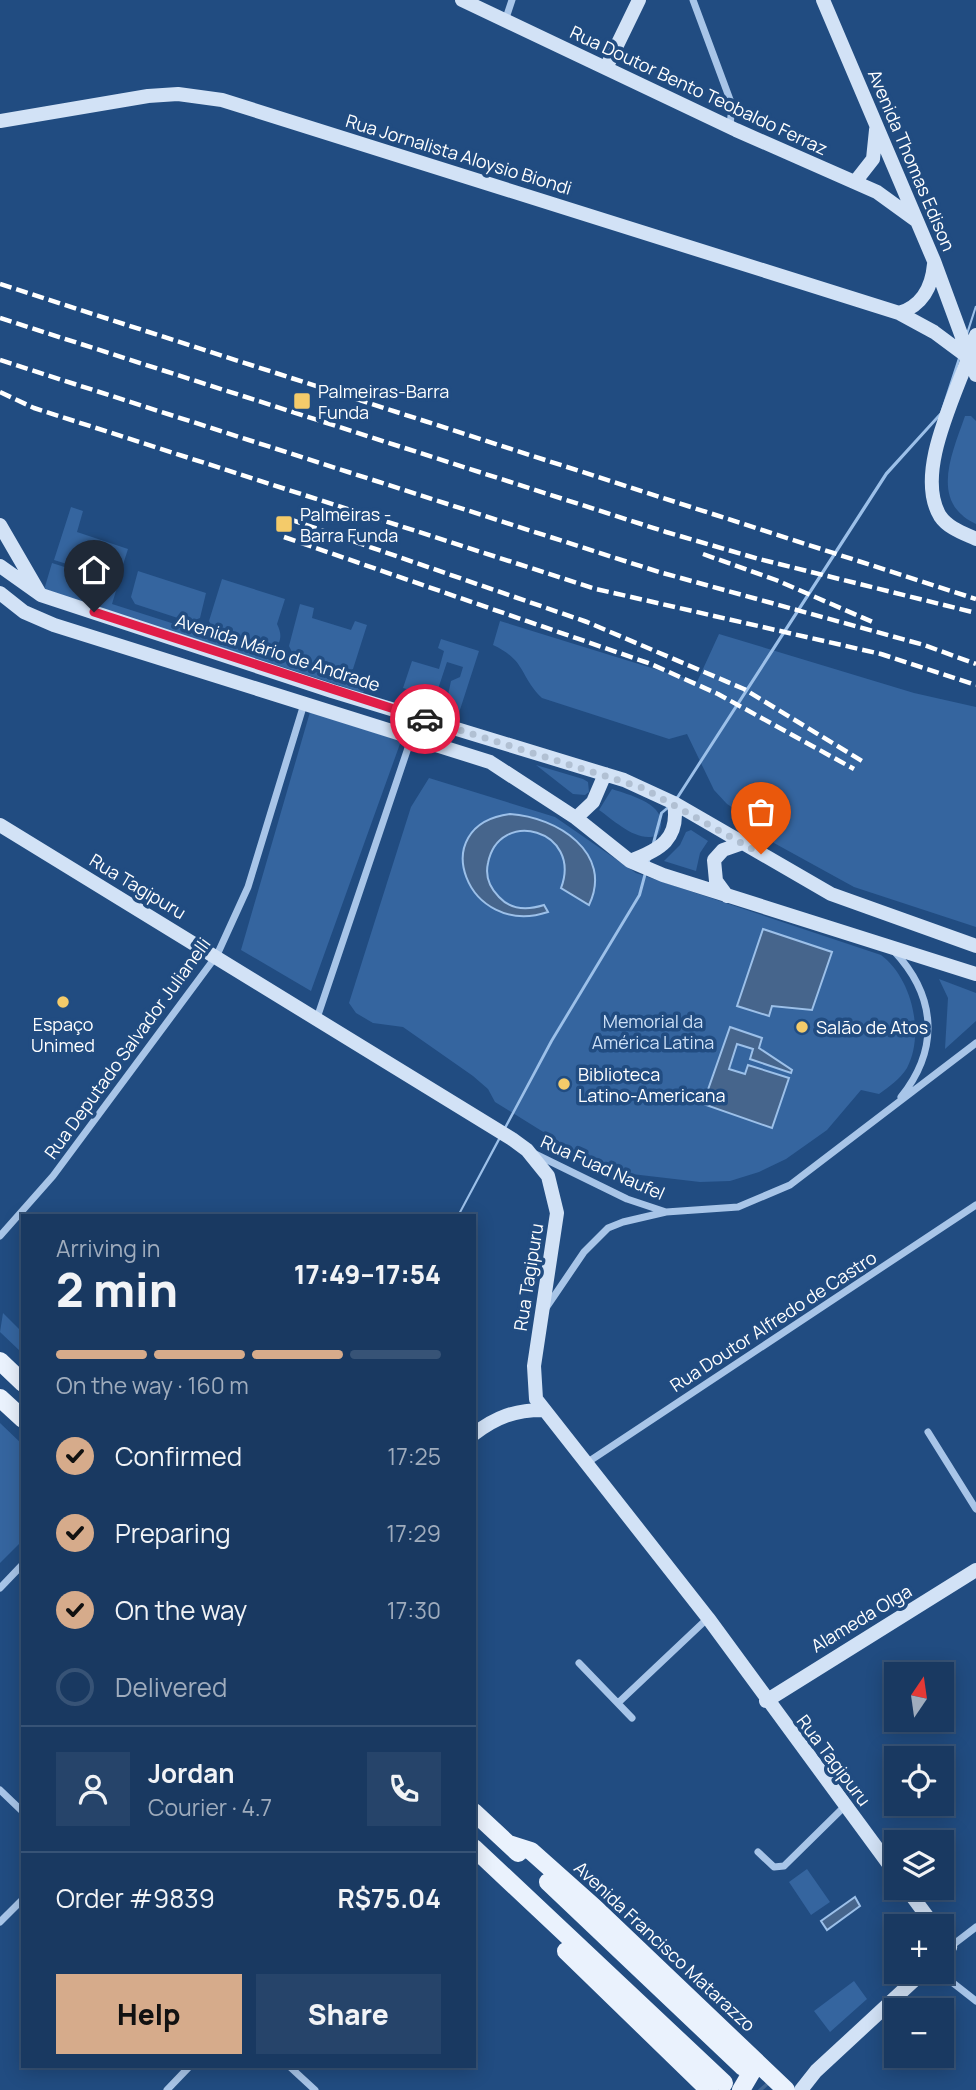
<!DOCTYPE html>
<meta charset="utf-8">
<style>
:root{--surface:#193961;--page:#26446a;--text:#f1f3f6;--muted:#9facbd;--line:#375376;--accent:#d6ab8b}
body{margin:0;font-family:Manrope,sans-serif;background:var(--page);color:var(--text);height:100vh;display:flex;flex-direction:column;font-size:26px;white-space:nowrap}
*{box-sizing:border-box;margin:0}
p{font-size:23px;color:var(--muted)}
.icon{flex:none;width:38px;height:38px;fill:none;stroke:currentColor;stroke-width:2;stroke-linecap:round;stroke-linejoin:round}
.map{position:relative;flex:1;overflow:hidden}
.drawer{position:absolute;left:21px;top:1214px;width:455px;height:854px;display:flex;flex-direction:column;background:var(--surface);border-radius:0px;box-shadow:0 4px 18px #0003,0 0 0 2px var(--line)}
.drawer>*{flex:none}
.needle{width:46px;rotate:13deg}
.buttons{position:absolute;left:884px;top:1662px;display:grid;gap:14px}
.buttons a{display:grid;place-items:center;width:70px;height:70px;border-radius:0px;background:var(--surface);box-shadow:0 4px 18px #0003,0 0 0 2px var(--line);font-size:35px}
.pin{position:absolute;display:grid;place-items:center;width:60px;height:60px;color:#fff;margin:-72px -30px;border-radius:50% 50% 50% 0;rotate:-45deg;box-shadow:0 0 7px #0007}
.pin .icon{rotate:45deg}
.courier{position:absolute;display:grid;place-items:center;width:70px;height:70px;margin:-35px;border:5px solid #e11d48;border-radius:50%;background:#fff;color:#222;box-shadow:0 2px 9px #0007}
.headline em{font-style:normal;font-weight:800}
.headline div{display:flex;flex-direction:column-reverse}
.headline{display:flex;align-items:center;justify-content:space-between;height:119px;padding:0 35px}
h1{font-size:46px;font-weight:800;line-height:52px}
.bar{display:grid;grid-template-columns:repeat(4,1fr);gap:10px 7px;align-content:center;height:84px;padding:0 35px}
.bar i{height:9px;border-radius:5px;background:var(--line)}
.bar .active{background:var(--accent)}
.bar p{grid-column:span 4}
.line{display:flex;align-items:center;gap:18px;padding:0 35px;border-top:2px solid var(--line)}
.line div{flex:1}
.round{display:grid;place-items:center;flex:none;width:74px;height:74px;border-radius:0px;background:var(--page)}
ol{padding:0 35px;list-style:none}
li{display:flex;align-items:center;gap:21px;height:77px}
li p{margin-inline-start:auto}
li .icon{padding:7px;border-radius:50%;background:var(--accent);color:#111;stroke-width:4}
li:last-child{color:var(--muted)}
li i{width:38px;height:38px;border:4px solid var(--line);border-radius:50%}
.primary-button{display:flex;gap:14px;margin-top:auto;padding:14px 35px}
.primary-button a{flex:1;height:80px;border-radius:0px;background:var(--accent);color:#111;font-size:28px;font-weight:800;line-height:80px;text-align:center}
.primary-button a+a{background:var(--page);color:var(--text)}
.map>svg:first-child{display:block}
.green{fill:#35659f}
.water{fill:#46658c;stroke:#9cc0e9;stroke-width:2}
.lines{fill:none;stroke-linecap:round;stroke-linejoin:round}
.primary-tunnel{stroke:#426794;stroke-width:18;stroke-dasharray:18 9;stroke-linecap:butt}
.street{stroke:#a8c5e8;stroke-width:7}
.secondary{stroke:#d2e2f6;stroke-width:14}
.primary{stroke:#eaf2fd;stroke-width:18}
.rail{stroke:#fff;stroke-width:4.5;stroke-dasharray:12 5;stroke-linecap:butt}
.primary-bridge{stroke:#eaf2fd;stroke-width:18}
.done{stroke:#b1c0d3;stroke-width:7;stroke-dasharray:0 12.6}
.route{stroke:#e11d48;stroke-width:9}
.poi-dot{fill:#f4cb6a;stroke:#214c81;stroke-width:2.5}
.labels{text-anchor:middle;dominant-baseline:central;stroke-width:7;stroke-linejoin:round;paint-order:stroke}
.street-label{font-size:18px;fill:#fff;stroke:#214c81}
.poi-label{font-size:18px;fill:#fff;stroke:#214c81;text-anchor:start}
.park-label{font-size:18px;fill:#ccdff6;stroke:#214c81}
</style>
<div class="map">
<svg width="976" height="2090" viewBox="0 0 976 2090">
<rect width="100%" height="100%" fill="#214c81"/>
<path class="green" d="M965 416H971L976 421V524C929 502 952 454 965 416Z
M71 507 83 511 77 532 128 549 118 580 54 560Z
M52 563 118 584 112 604 366 685 363 693 44 590Z
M138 571 206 593 200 618 190 622 135 604 131 597Z
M222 579 285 599 277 624C282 634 282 642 273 650L214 630 209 621Z
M300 604 314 608 312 618 351 630 355 621 367 625 353 669 344 674 294 656 289 646Z
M500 621 697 682 719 634 914 693 976 707V927L854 887 774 843 764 828 727 804 714 790 687 734 669 739 542 698C519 676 527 661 493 645Z
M441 639 479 651 456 722 398 704 400 697 445 709 451 681 460 677 463 667 447 662 437 692 430 696 403 688 412 661 439 669 444 651 438 648Z
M310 712 401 741 311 991 241 950Z
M536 765 583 779 588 782 589 792 585 795 573 794Z
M429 778 555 817 636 873 881 955C912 978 925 1034 907 1068 900 1079 889 1087 879 1094L861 1090 827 1130 786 1159 759 1172 730 1181 700 1182 606 1171 495 1102 488 1089 473 1076 403 1027 373 1023 356 1013 349 1003 411 807Z
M612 789C632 796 673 805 658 835 638 844 615 821 599 810Z
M691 830 708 841 700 853 696 871 664 861 680 845 686 832Z
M939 979 976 993V1021L945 1049 948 998Z
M3 1313 23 1333 20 1351 0 1332Z
M0 1423 23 1445V1540L0 1563Z
M807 1869 830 1902 811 1915 789 1882Z
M854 1981 867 1999 830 2032 814 2011Z"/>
<path class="water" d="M976 306 942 413 887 474 675 802 662 813 640 895 552 1041 458 1216 551 1041 639 895 661 813 674 802 886 473 941 413Z
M510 814C557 817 614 853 589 905L561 888C583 830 499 807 488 863 485 876 490 888 499 897 511 910 528 910 544 905L548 912C467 939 424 825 510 814Z
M763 929 832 952 812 1010 772 1006 769 1016 737 1006Z
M730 1027 762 1038 759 1048 792 1070 791 1073 750 1059 753 1049 737 1044 729 1069 745 1074 748 1065 789 1078 772 1128 703 1104Z
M855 1897 860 1906 827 1930 821 1921Z"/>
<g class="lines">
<path class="primary-tunnel" d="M743 2067 763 2090"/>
<path class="street" d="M693 0 732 105 730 126
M505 21 512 0
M894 951C936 996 940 1048 901 1097
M317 1018 412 736
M533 1153 627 1199 666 1212
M0 1236 53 1176 217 955 248 887 304 704
M546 1308 584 1252 608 1228 623 1222 666 1212 738 1207 790 1185 976 1043
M928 1432 976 1509
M588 1462 976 1205
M0 1588 23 1564
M579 1663 632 1718
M618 1703 708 1618
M0 1790 23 1812
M758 1852 774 1867 784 1866 845 1806
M0 1922 23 1899
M950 1947 976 1927
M939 1972 976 2001
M290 2067 315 2090
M167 2090 189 2067"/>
<path class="secondary" d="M462 0 736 130 877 192 917 221
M823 0 934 261 976 375
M606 68 639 0
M0 121 148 96 178 94 222 100 899 313 934 332 969 358
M855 182 873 159 876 130
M899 313C922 306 932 287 934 264
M976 335C963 383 912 469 940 516 948 528 963 533 976 539
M0 525 40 594
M0 566 41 595 332 691 624 780 674 803 831 894 976 946
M0 593 24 612 54 625 490 762 576 818 630 861 663 875 976 974
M576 818 593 802 605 774
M0 825 512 1139 527 1150 548 1176 557 1213 534 1366 536 1399 708 1618 896 1874
M630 861C660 850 680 839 674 803
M727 896 716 881 714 860 723 850 743 843
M474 1434C496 1417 515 1410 543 1410
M766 1701 976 1570
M906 1888 935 1927
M942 1935 950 1947 942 1955
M801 2090 816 2071 923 1972"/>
<path class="primary" d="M0 1361 23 1383
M0 1398 23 1419
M474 1812 518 1853
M509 1844 531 1851 595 1908 786 2090
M474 1848 724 2083
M548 1882 743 2067
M566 1951 709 2090"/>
<path class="rail" d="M0 284 976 599
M0 318 666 532 759 559 976 613
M0 360 659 572 924 645 976 664
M0 392 34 408 596 589 881 654 976 685
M289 519 587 622 744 689 862 761
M284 537 651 664 718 694 854 769
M703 554 776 580 875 623"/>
<path class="primary-bridge" d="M741 2090 754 2068"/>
</g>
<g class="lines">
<path class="done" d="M425 719 643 788 761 854"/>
<path class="route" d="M94 612 425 719"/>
</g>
<g class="poi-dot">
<rect x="293" y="392" width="18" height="18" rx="3.5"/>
<rect x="275" y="515" width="18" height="18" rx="3.5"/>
<circle cx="63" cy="1002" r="7"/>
<circle cx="802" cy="1027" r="7"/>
<circle cx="564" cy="1084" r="7"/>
</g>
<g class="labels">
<g class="street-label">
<text transform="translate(699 90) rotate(25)">Rua Doutor Bento Teobaldo Ferraz</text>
<text transform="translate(459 154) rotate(17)">Rua Jornalista Aloysio Biondi</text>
<text transform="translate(912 160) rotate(67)">Avenida Thomas Edison</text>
<text transform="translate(278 652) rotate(18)">Avenida Mário de Andrade</text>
<text transform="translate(138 886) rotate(31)">Rua Tagipuru</text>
<text transform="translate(127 1048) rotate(-54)">Rua Deputado Salvador Julianelli</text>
<text transform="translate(603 1167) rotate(24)">Rua Fuad Naufel</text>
<text transform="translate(528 1277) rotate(-81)">Rua Tagipuru</text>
<text transform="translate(773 1321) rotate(-33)">Rua Doutor Alfredo de Castro</text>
<text transform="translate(861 1618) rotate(-31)">Alameda Olga</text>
<text transform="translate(834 1760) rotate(53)">Rua Tagipuru</text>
<text transform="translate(665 1946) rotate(43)">Avenida Francisco Matarazzo</text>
</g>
<g class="poi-label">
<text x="318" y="391">Palmeiras-Barra<tspan x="318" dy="21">Funda</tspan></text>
<text x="300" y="514">Palmeiras -<tspan x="300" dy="21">Barra Funda</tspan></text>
<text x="63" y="1024" text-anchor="middle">Espaço<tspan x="63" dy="21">Unimed</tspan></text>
<text x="816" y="1027">Salão de Atos</text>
<text x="578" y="1074">Biblioteca<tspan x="578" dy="21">Latino-Americana</tspan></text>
</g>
<g class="park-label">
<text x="653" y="1021">Memorial da<tspan x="653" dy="21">América Latina</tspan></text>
</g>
</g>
</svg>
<div class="buttons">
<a><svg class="needle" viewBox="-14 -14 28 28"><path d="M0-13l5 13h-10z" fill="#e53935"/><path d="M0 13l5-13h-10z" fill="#9facbd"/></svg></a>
<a><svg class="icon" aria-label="locate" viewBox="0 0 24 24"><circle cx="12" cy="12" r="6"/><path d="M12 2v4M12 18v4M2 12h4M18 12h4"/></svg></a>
<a><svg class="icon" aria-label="layers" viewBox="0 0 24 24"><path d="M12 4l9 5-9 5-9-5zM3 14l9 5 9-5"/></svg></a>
<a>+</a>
<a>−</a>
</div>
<div class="pin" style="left:761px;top:854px;background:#ea580c"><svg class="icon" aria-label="bag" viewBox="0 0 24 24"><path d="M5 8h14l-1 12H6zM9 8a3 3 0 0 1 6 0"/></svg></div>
<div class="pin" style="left:94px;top:612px;background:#1f2937"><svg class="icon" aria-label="home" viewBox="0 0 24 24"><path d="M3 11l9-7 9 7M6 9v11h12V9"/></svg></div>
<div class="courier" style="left:425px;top:719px"><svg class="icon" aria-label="car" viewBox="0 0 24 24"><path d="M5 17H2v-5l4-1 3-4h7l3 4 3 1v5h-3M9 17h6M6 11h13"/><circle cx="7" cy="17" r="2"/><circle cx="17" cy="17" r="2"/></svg></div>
<section class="drawer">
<div class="headline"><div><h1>2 min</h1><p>Arriving in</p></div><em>17:49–17:54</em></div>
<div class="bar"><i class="active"></i><i class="active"></i><i class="active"></i><i></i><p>On the way · 160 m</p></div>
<ol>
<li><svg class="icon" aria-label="check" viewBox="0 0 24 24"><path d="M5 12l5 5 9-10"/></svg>Confirmed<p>17:25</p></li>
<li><svg class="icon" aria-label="check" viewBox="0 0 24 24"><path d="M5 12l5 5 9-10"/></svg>Preparing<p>17:29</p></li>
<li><svg class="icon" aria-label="check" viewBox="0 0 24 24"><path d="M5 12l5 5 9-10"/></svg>On the way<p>17:30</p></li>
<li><i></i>Delivered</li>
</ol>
<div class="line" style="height:126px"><a class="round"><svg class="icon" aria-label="person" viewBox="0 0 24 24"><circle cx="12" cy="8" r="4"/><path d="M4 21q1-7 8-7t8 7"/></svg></a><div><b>Jordan</b><p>Courier · 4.7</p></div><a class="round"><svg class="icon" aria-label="phone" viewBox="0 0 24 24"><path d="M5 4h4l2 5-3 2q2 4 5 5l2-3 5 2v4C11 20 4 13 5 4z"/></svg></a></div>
<div class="line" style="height:91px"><div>Order #9839</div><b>R$75.04</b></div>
<div class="primary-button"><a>Help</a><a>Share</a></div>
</section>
</div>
